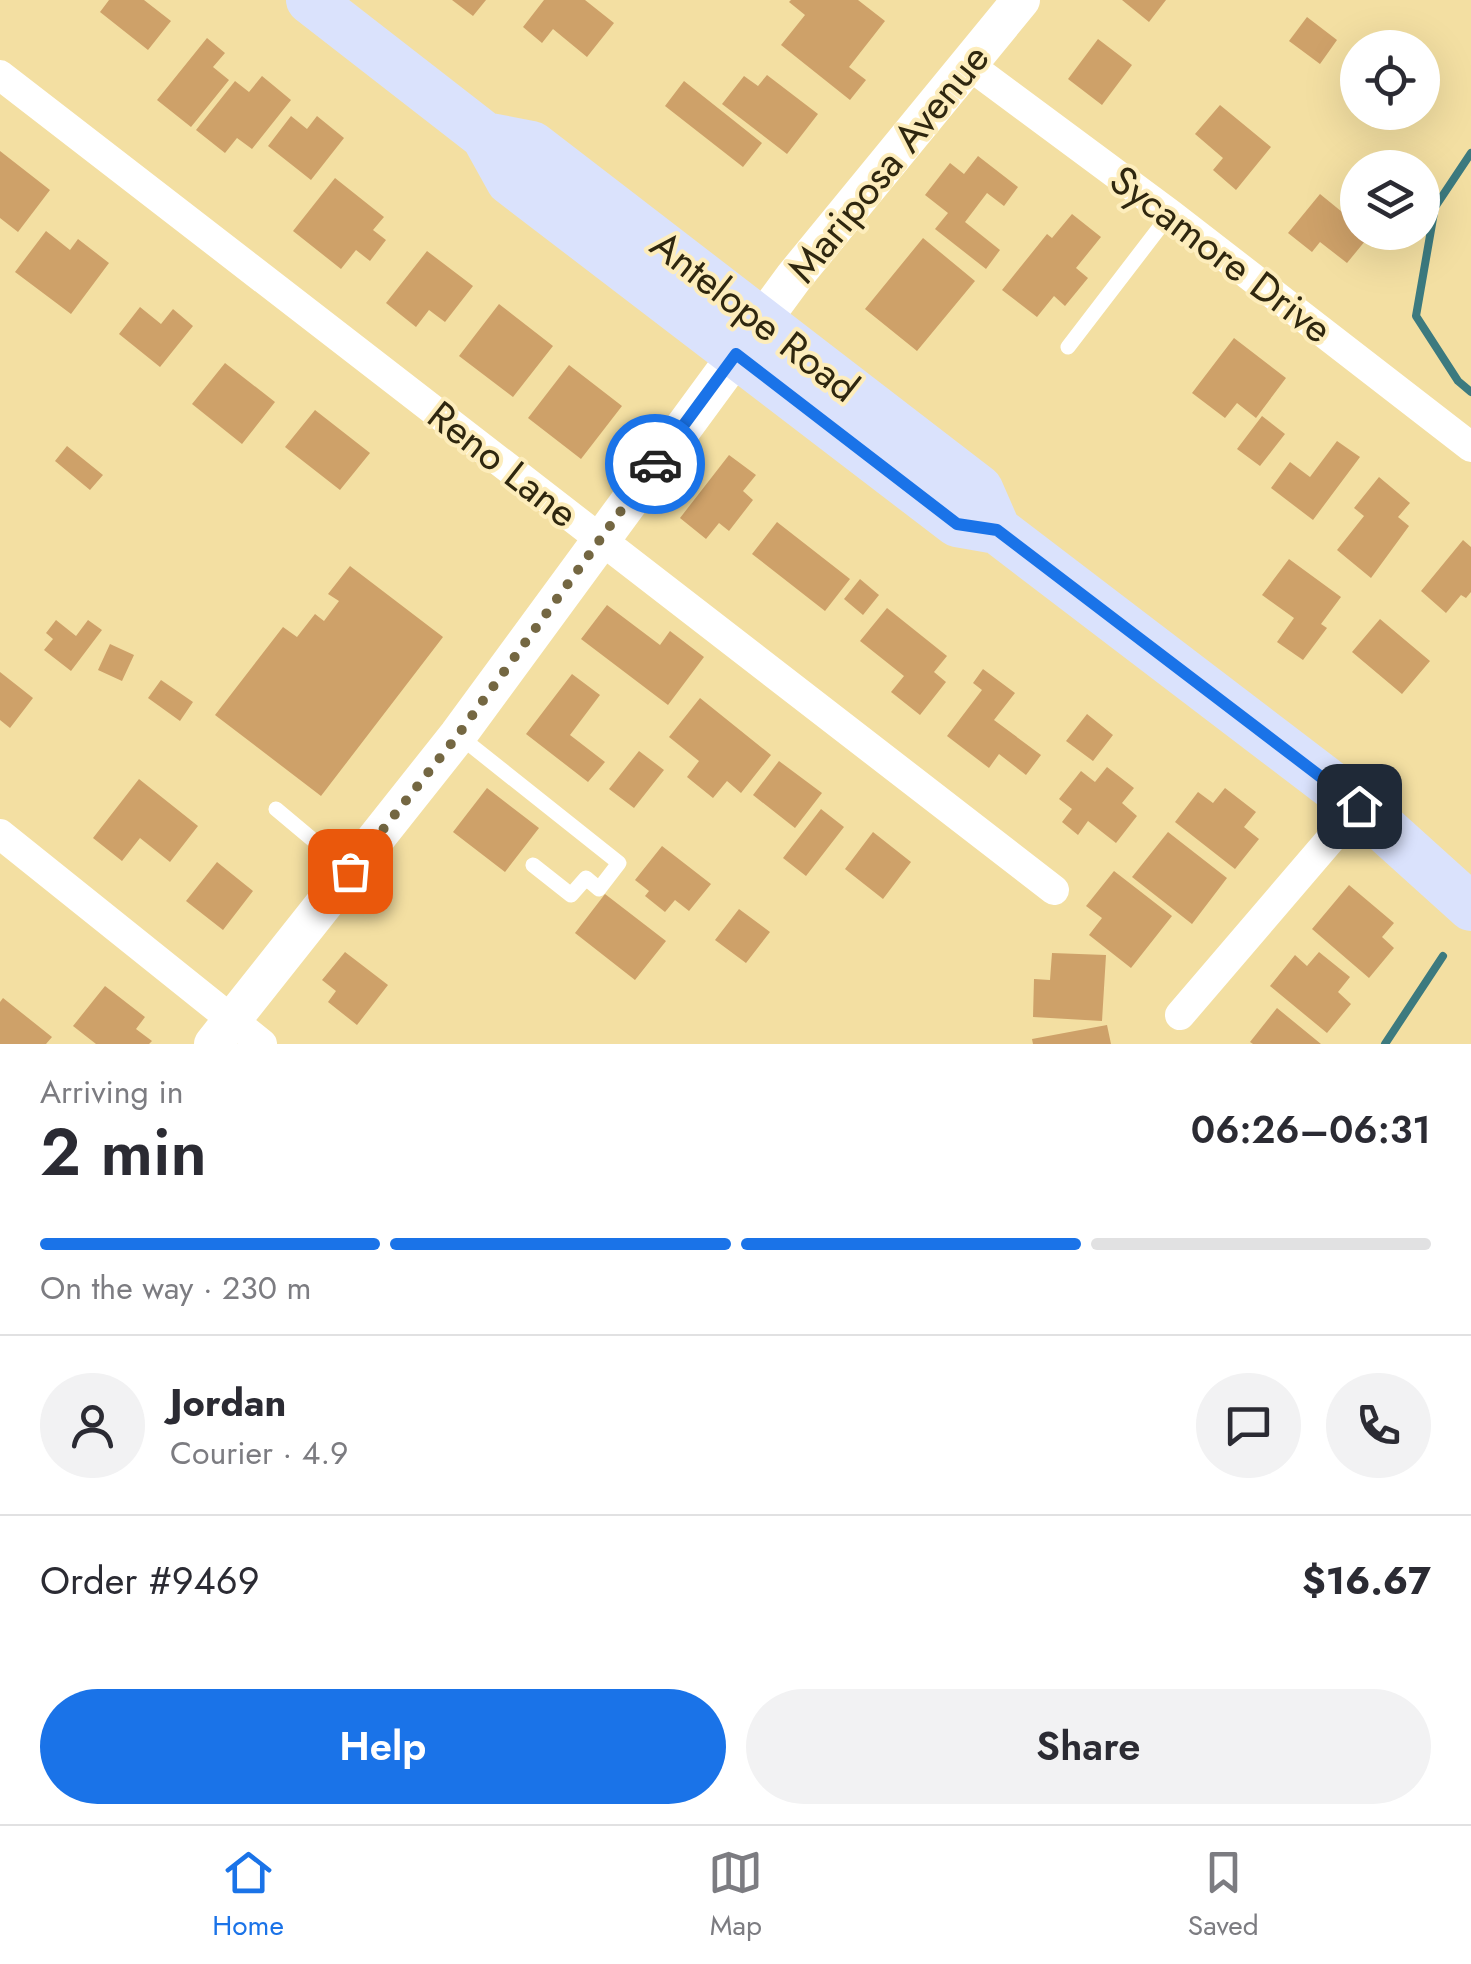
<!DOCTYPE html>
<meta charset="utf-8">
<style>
:root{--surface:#fff;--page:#f2f2f3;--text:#2b2b33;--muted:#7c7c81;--line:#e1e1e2;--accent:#1a73e8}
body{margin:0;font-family:Jost,sans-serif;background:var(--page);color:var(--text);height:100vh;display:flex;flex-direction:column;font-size:38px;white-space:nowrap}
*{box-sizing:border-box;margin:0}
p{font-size:32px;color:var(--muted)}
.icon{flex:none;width:55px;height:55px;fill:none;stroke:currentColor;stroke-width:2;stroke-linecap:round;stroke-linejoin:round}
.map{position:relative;height:1044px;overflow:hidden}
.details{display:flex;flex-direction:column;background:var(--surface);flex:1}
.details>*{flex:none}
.fabs{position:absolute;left:1340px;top:30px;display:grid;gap:20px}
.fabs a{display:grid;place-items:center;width:100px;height:100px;border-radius:50%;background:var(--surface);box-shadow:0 10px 40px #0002;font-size:50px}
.pin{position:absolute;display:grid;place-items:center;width:85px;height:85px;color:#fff;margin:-42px;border-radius:20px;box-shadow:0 5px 15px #0006}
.courier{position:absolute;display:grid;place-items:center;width:100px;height:100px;margin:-50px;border:8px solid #1a73e8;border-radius:50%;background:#fff;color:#222;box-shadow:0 2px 12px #0007}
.overview em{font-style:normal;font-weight:600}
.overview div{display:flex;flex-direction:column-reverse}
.overview{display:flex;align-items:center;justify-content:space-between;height:170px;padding:0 40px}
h1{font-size:65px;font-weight:600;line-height:75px}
.bar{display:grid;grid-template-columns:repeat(4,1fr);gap:15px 10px;align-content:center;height:120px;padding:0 40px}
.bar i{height:12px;border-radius:8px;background:var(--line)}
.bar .active{background:var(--accent)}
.bar p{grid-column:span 4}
.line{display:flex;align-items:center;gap:25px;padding:0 40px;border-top:2px solid var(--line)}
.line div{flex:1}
.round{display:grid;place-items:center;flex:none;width:105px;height:105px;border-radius:52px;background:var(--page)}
.cta{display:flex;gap:20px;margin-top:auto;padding:20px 40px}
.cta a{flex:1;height:115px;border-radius:60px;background:var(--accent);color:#fff;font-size:40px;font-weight:600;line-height:115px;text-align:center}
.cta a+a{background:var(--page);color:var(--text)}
.tabs{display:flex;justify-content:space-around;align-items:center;height:140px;border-top:2px solid var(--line);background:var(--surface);font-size:28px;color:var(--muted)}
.tabs a{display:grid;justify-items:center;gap:5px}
.tabs .active{color:var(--accent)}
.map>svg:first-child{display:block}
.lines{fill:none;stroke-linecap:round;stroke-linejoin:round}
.stream{stroke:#3c7a7f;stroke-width:8}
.building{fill:#cea169}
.service{stroke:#fff;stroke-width:15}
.minor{stroke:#fff;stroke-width:30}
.tertiary{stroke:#fff;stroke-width:38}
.primary{stroke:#dae2fc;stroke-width:48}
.done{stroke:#746742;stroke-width:10;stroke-dasharray:0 18}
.route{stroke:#1a73e8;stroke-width:12}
.labels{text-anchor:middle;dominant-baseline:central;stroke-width:8;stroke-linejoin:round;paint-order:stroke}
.street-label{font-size:40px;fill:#2f270f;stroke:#fdedbc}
</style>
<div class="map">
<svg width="1471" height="1044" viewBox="0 0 1471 1044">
<rect width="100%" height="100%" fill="#f3dfa2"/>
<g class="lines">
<path class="stream" d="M1471 153 1435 207 1416 316 1458 381 1471 392
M1385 1044 1443 956"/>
</g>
<path class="building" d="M109 0H144L171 21 148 50 100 12Z
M452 0H486L473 16Z
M544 0H585L614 23 587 57 553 29 542 43 523 27Z
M791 0H858L885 21 849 67 866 80 850 100 781 45 805 15 789 2Z
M1122 0H1166L1149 22Z
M1307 17 1337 40 1320 64 1289 41Z
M207 38 225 53 213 67 229 80 191 127 157 100Z
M1098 39 1132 65 1102 105 1068 79Z
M767 75 818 114 787 154 722 104 744 76 758 86Z
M262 76 291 100 252 149 237 138 225 153 196 130 235 81 249 92Z
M684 81 762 143 743 167 665 106Z
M1220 105 1271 147 1236 190 1213 170 1223 158 1195 134Z
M291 116 307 129 317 116 344 138 311 180 268 146Z
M0 151 50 190 18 232 0 218Z
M978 156 1018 187 1004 206 987 193 965 222 1000 250 986 269 935 229 948 213 925 195 950 163 964 174Z
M335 178 384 217 373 230 386 240 370 261 356 250 341 269 293 231Z
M1320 194 1358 225V232L1370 235 1347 263 1320 242 1312 252 1288 233Z
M1072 214 1101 237 1076 268 1088 278 1065 306 1054 296 1037 317 1002 290 1047 234 1052 238Z
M46 231 70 250 78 239 109 263 71 314 15 272Z
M923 238 975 281 917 351 865 309Z
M427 251 473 286 445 322 429 310 416 327 386 303Z
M499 304 553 346 513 397 459 356Z
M140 307 161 324 173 309 193 326 160 367 119 334Z
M1234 338 1286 378 1256 418 1237 403 1225 418 1192 393Z
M225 363 275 402 242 444 192 404Z
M569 365 622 406 581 459 528 418Z
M315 410 370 453 340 490 285 447Z
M1262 416 1285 434 1260 466 1237 449Z
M1337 441 1360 457 1313 520 1271 488 1290 462 1310 477Z
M67 446 103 475 90 490 55 461Z
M729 455 756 475 743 491 753 500 729 531 719 523 706 539 680 518Z
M1379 477 1410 503 1398 517 1409 526 1371 578 1337 550 1364 516 1354 508Z
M777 522 850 579 825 611 752 554Z
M1463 540 1471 547V592L1466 598 1461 595 1446 613 1421 591Z
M1289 559 1341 597 1321 624 1327 628 1303 660 1277 642 1294 618 1262 595Z
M350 566 443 637 321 796 215 715 283 627 297 637 315 614 324 621 339 601 328 594Z
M860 579 879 595 863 615 844 599Z
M607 605 660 645 670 631 704 657 668 705 581 639Z
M887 608 947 656 934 672 946 682 920 715 891 692 904 676 860 641Z
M1380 619 1430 661 1402 694 1352 652Z
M56 620 76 636 88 620 102 630 71 671 44 650 53 639 46 633Z
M110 644 134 655 122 681 98 670Z
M983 669 1015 693 994 720 1041 755 1026 775 999 754 989 768 947 736 982 690 973 683Z
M0 672 33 698 10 728 0 720Z
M572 674 600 695 570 735 605 762 588 782 526 734Z
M161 680 193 702 180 721 148 698Z
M700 698 771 755 741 793 727 781 713 798 687 777 699 761 669 737Z
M1087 714 1113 735 1093 761 1066 741Z
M639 751 664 770 634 808 609 789Z
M779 761 822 793 795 828 753 795Z
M1107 767 1134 788 1122 803 1137 816 1116 843 1088 821 1078 835 1062 822 1072 809 1059 799 1081 771 1095 782Z
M139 779 198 826 170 862 140 838 122 861 93 838Z
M487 788 539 828 505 872 453 832Z
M1225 788 1256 812 1244 827 1259 839 1235 869 1175 822 1198 792 1213 803Z
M821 809 844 827 806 876 783 858Z
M873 832 911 862 883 899 845 869Z
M1168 832 1227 878 1192 924 1132 877Z
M662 846 711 884 689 911 675 900 665 912 645 896 649 891 635 880Z
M217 862 253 891 223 930 186 901Z
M1114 871 1172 916 1131 968 1089 935 1102 918 1086 906Z
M1349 885 1394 923 1382 937 1394 948 1369 978 1312 929Z
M605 894 666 941 635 980 575 933Z
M739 909 770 932 746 963 715 940Z
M345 952 388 985 357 1025 328 1002 336 991 322 980Z
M1319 952 1350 977 1338 992 1351 1004 1327 1033 1270 986 1295 955 1307 966Z
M1052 953 1106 955 1102 1021 1033 1017 1034 979 1050 980Z
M105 986 145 1017 136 1029 152 1041 149 1044H96L73 1026Z
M3 998 52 1037 46 1044H0V1002Z
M1277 1008 1321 1044H1253L1250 1042Z
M1107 1025 1111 1044H1033L1032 1039Z"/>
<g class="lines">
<path class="service" d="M1068 347 1170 214
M458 735 619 863 599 889 586 878 571 895 533 865
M276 809 350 871"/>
<path class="minor" d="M969 65 1170 214 1471 447
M0 75 1054 890
M0 834 262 1044
M1180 1015 1359 806"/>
<path class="tertiary" d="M213 1044 458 735 794 277 1021 0"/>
<path class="primary" d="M310 0 485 136 510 181 957 523 997 530 1359 806 1471 907
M485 136 532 145 979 489 997 530"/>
</g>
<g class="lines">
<path class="done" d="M350 871 458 735 655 464"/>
<path class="route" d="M655 464 736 354 957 524 997 530 1359 806"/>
</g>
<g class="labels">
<g class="street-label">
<text transform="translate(888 163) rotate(-51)">Mariposa Avenue</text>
<text transform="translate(1221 254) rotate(37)">Sycamore Drive</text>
<text transform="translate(755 316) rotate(38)">Antelope Road</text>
<text transform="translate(503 464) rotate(38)">Reno Lane</text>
</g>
</g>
</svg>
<div class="fabs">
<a><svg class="icon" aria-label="locate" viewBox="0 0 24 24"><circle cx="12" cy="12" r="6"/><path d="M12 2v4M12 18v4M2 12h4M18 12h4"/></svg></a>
<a><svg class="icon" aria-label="layers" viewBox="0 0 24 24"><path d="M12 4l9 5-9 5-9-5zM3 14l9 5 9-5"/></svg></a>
</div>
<div class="pin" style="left:350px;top:871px;background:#ea580c"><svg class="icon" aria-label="bag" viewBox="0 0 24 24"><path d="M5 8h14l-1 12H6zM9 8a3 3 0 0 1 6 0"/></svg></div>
<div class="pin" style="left:1359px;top:806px;background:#1f2937"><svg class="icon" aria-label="home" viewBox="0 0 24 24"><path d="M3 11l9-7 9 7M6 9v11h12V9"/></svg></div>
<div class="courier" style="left:655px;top:464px"><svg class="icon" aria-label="car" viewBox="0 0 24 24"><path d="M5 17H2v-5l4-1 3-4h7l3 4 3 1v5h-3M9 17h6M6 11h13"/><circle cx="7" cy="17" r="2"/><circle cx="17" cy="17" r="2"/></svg></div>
</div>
<section class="details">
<div class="overview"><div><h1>2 min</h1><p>Arriving in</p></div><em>06:26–06:31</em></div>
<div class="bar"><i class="active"></i><i class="active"></i><i class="active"></i><i></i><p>On the way · 230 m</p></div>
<div class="line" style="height:180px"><a class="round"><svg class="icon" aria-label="person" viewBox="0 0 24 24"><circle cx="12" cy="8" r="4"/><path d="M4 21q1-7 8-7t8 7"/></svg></a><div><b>Jordan</b><p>Courier · 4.9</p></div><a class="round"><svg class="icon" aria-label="chat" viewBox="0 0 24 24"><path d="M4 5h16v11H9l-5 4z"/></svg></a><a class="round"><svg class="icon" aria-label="phone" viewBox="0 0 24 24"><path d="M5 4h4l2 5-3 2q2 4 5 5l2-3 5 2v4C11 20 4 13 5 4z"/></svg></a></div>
<div class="line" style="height:130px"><div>Order #9469</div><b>$16.67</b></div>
<div class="cta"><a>Help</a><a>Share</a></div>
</section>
<nav class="tabs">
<a class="active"><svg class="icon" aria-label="home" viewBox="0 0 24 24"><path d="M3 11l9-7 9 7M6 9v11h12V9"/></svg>Home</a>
<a><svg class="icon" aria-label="map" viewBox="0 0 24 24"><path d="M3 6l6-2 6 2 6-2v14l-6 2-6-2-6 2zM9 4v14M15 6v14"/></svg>Map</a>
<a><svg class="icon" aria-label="saved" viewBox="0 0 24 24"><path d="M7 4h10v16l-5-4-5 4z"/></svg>Saved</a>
</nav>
